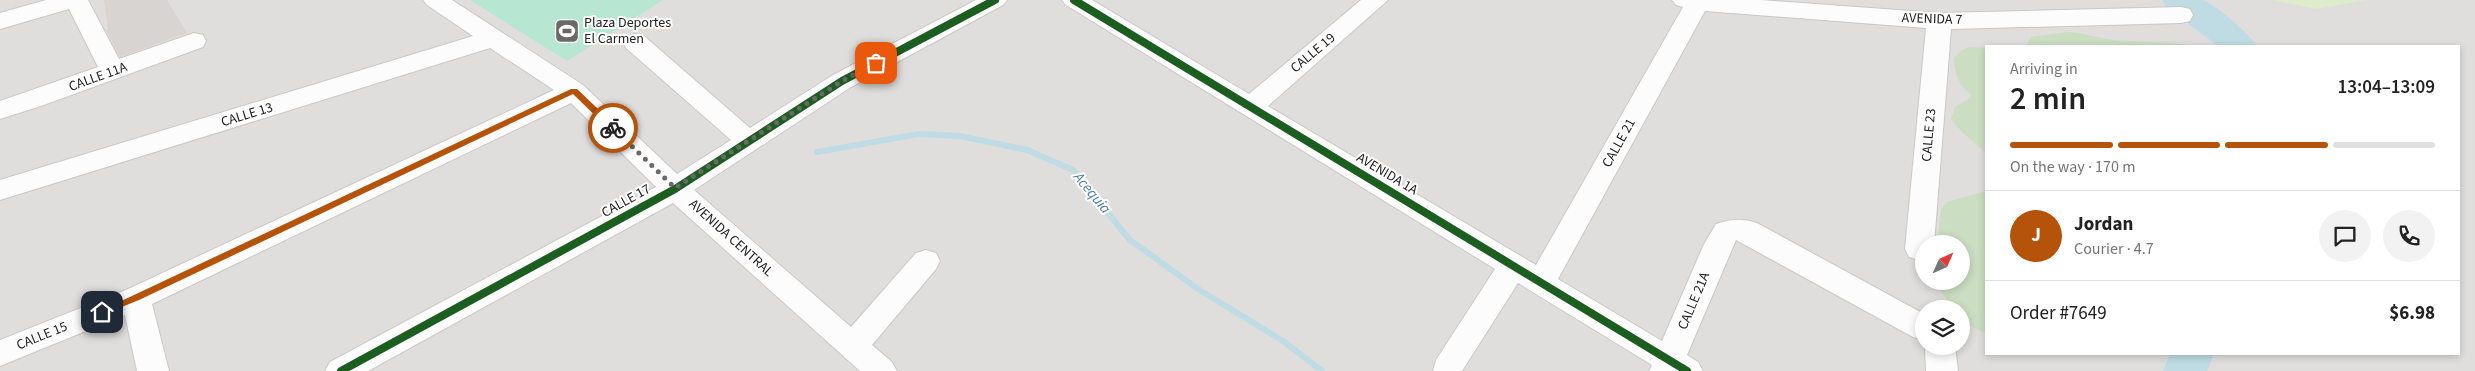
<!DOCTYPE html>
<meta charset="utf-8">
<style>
:root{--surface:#fff;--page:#f2f2f2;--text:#222;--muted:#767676;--line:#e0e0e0;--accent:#b45309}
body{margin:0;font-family:"Source Sans 3",sans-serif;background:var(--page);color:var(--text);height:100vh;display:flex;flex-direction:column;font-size:19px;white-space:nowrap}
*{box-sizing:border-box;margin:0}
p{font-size:16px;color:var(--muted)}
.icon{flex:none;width:28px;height:28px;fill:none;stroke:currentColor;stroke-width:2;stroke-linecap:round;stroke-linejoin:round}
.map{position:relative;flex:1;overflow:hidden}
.details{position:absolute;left:1985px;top:45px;width:475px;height:310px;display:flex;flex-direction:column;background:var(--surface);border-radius:0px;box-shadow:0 2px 8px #0003}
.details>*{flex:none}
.needle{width:32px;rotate:45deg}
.buttons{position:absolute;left:1915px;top:235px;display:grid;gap:10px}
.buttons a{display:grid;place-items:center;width:55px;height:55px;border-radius:50%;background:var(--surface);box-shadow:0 2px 8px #0003;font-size:25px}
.pin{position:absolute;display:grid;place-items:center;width:42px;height:42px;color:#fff;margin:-21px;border-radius:10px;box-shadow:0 2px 8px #0006}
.courier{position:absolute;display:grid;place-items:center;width:50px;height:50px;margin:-25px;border:4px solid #b45309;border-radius:50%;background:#fff;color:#222;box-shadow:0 1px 6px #0007}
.head em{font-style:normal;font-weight:600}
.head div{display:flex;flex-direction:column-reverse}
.head{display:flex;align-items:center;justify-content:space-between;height:85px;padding:0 25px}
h1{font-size:32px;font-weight:600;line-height:38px}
.bar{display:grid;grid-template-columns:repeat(4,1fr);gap:8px 5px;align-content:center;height:60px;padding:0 25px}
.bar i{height:6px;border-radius:4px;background:var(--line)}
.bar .active{background:var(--accent)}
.bar p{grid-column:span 4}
.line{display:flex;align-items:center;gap:12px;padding:0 25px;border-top:1px solid var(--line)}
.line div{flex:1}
.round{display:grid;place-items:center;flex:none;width:52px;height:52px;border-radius:26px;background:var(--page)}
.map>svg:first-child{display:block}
.residential{fill:#dfdedc;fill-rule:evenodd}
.grass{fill:#ddeccb}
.forest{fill:#cbdec1}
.pitch{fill:#b7e6d2}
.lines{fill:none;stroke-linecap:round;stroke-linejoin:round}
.stream{stroke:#bfdbe3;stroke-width:6}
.river{fill:#bfdbe3;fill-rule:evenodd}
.building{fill:#d7d4d2}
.minor-casing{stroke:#c9c8c7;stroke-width:2}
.minor{fill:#fdfcfc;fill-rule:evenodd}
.cycleway-casing{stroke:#fff;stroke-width:11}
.cycleway{stroke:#1b5e20;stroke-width:8}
.route{fill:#b45309}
.done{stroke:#6a6968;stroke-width:5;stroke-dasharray:0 9}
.labels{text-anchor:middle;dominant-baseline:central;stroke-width:4;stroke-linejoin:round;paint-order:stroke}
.street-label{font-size:14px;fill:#222;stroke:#fff}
.poi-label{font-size:14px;fill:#222;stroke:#fff;text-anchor:start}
.water-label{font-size:15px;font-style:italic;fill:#4a7aab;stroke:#fff}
</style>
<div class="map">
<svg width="2475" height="371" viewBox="0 0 2475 371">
<rect width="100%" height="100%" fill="#f0eeeb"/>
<path class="residential" d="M0 0H2475V371H0ZM1986 46H2459V354H1986ZM1924 244H1961V281H1924ZM1924 309H1961V346H1924Z"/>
<path class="grass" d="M2273 0H2366L2316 9Z"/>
<path class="forest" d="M2068 32C2085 33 2098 38 2114 40 2141 43 2169 41 2196 46H2026L2031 37Z
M1969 47 1986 48V153L1962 132 1951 119 1955 107 1970 98 1971 94C1959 87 1954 72 1954 58L1961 51Z
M1986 191V334L1961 321V309H1952L1935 281H1961V244H1937L1941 209 1947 202Z"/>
<path class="pitch" d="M470 0H663L567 61Z"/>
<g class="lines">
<path class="stream" d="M817 152 919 134 960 136 1027 150 1073 170 1130 240 1198 289 1283 341 1322 371"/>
<path class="river" d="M2162 0C2174 0 2191 0 2202 0 2216 4 2249 34 2257 46H2218L2167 8Z
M2170 354H2214L2207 371H2163Z"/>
</g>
<path class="building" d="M104 0H167L187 33 120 57 106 30 108 29Z"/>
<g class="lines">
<defs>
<path id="minor" d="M46 0H88L119 59 194 33 203 35 206 41 203 47 41 106 0 119V101L98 67 69 9 0 29V13Z
M423 0H452L583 85 677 174 731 140 626 48 623 42 626 36 635 34 644 36 750 128 833 75 976 0H1007L1003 5 851 87 694 190 851 327 916 253 926 250 936 253 940 261 936 269 872 345 892 362 897 371H860L673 203 368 371H325L330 362 656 187 571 103 152 304 169 371H137L125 315 0 366V340L126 290 554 90 490 48 0 200V180L473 36 427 5Z
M1062 0H1092L1249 94 1361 0H1388L1268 106 1536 265 1683 7 1676 5 1672 0H1761L1939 13 2181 7 2190 9 2193 15 2190 21 2181 23 1951 29 1934 244H1924V258L1919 260 1909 257 1905 249 1926 28 1705 11 1558 279 1662 341 1704 244 1716 224C1732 219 1741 218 1757 223L1924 314V340L1913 337 1736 240 1687 355 1698 362 1703 371H1649L1652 365 1518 283 1462 371H1433L1436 360 1495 269 1066 5Z
M1925 346H1955L1958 371H1926Z"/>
</defs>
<use href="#minor" class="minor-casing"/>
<use href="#minor" class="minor"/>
<defs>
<path id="cycleway" d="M1074 0 1687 371
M341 371 675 189 842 81 995 0"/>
</defs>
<use href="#cycleway" class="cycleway-casing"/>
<use href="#cycleway" class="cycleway"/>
</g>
<path class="route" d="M571 89H577L616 126V130H610L573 94 139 300 102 315 98 312Z"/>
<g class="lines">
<path class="done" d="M613 128 675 188 842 81 876 63"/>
</g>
<defs>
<symbol id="stadium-square" viewBox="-11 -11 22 22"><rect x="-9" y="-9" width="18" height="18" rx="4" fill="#6a6968" stroke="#fff"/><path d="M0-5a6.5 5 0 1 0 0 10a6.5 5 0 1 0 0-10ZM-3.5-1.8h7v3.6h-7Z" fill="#fff"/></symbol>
</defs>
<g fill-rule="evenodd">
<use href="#stadium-square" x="553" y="17" width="28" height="28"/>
</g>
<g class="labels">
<g class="street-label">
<text transform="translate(1932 19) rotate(2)">AVENIDA 7</text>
<text transform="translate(1313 53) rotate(-40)">CALLE 19</text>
<text transform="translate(98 77) rotate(-20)">CALLE 11A</text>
<text transform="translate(247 115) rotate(-17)">CALLE 13</text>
<text transform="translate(1929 135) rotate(-85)">CALLE 23</text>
<text transform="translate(1619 143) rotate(-61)">CALLE 21</text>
<text transform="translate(1387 174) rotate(31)">AVENIDA 1A</text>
<text transform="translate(626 201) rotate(-29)">CALLE 17</text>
<text transform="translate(731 238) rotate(42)">AVENIDA CENTRAL</text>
<text transform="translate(1694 301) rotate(-67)">CALLE 21A</text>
<text transform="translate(42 336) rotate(-22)">CALLE 15</text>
</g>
<g class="poi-label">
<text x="584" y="23">Plaza Deportes<tspan x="584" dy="16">El Carmen</tspan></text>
</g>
<g class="water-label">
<text transform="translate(1092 193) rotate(50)">Acequia</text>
</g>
</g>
</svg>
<div class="buttons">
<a><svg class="needle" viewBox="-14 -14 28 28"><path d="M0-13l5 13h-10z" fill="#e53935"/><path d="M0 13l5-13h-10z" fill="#767676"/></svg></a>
<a><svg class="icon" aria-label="layers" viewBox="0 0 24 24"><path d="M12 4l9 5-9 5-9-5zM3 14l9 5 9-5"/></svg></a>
</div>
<div class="pin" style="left:876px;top:63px;background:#ea580c"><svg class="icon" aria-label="bag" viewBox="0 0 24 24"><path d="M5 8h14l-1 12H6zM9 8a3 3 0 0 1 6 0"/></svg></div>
<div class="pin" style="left:102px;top:312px;background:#1f2937"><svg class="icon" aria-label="home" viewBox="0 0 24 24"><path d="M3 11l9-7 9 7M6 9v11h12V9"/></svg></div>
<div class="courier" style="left:613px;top:128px"><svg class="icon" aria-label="bike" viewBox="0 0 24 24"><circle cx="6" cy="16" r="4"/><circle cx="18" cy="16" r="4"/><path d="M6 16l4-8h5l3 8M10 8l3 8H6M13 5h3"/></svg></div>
<section class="details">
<div class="head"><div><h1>2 min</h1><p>Arriving in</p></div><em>13:04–13:09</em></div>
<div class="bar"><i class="active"></i><i class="active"></i><i class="active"></i><i></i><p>On the way · 170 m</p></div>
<div class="line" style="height:90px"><b class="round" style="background:var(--accent);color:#fff">J</b><div><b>Jordan</b><p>Courier · 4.7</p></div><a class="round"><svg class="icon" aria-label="chat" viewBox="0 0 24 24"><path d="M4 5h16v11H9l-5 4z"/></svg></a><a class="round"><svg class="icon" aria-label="phone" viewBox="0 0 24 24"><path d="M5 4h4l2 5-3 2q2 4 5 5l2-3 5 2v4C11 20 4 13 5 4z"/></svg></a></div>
<div class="line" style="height:65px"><div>Order #7649</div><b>$6.98</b></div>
</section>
</div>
